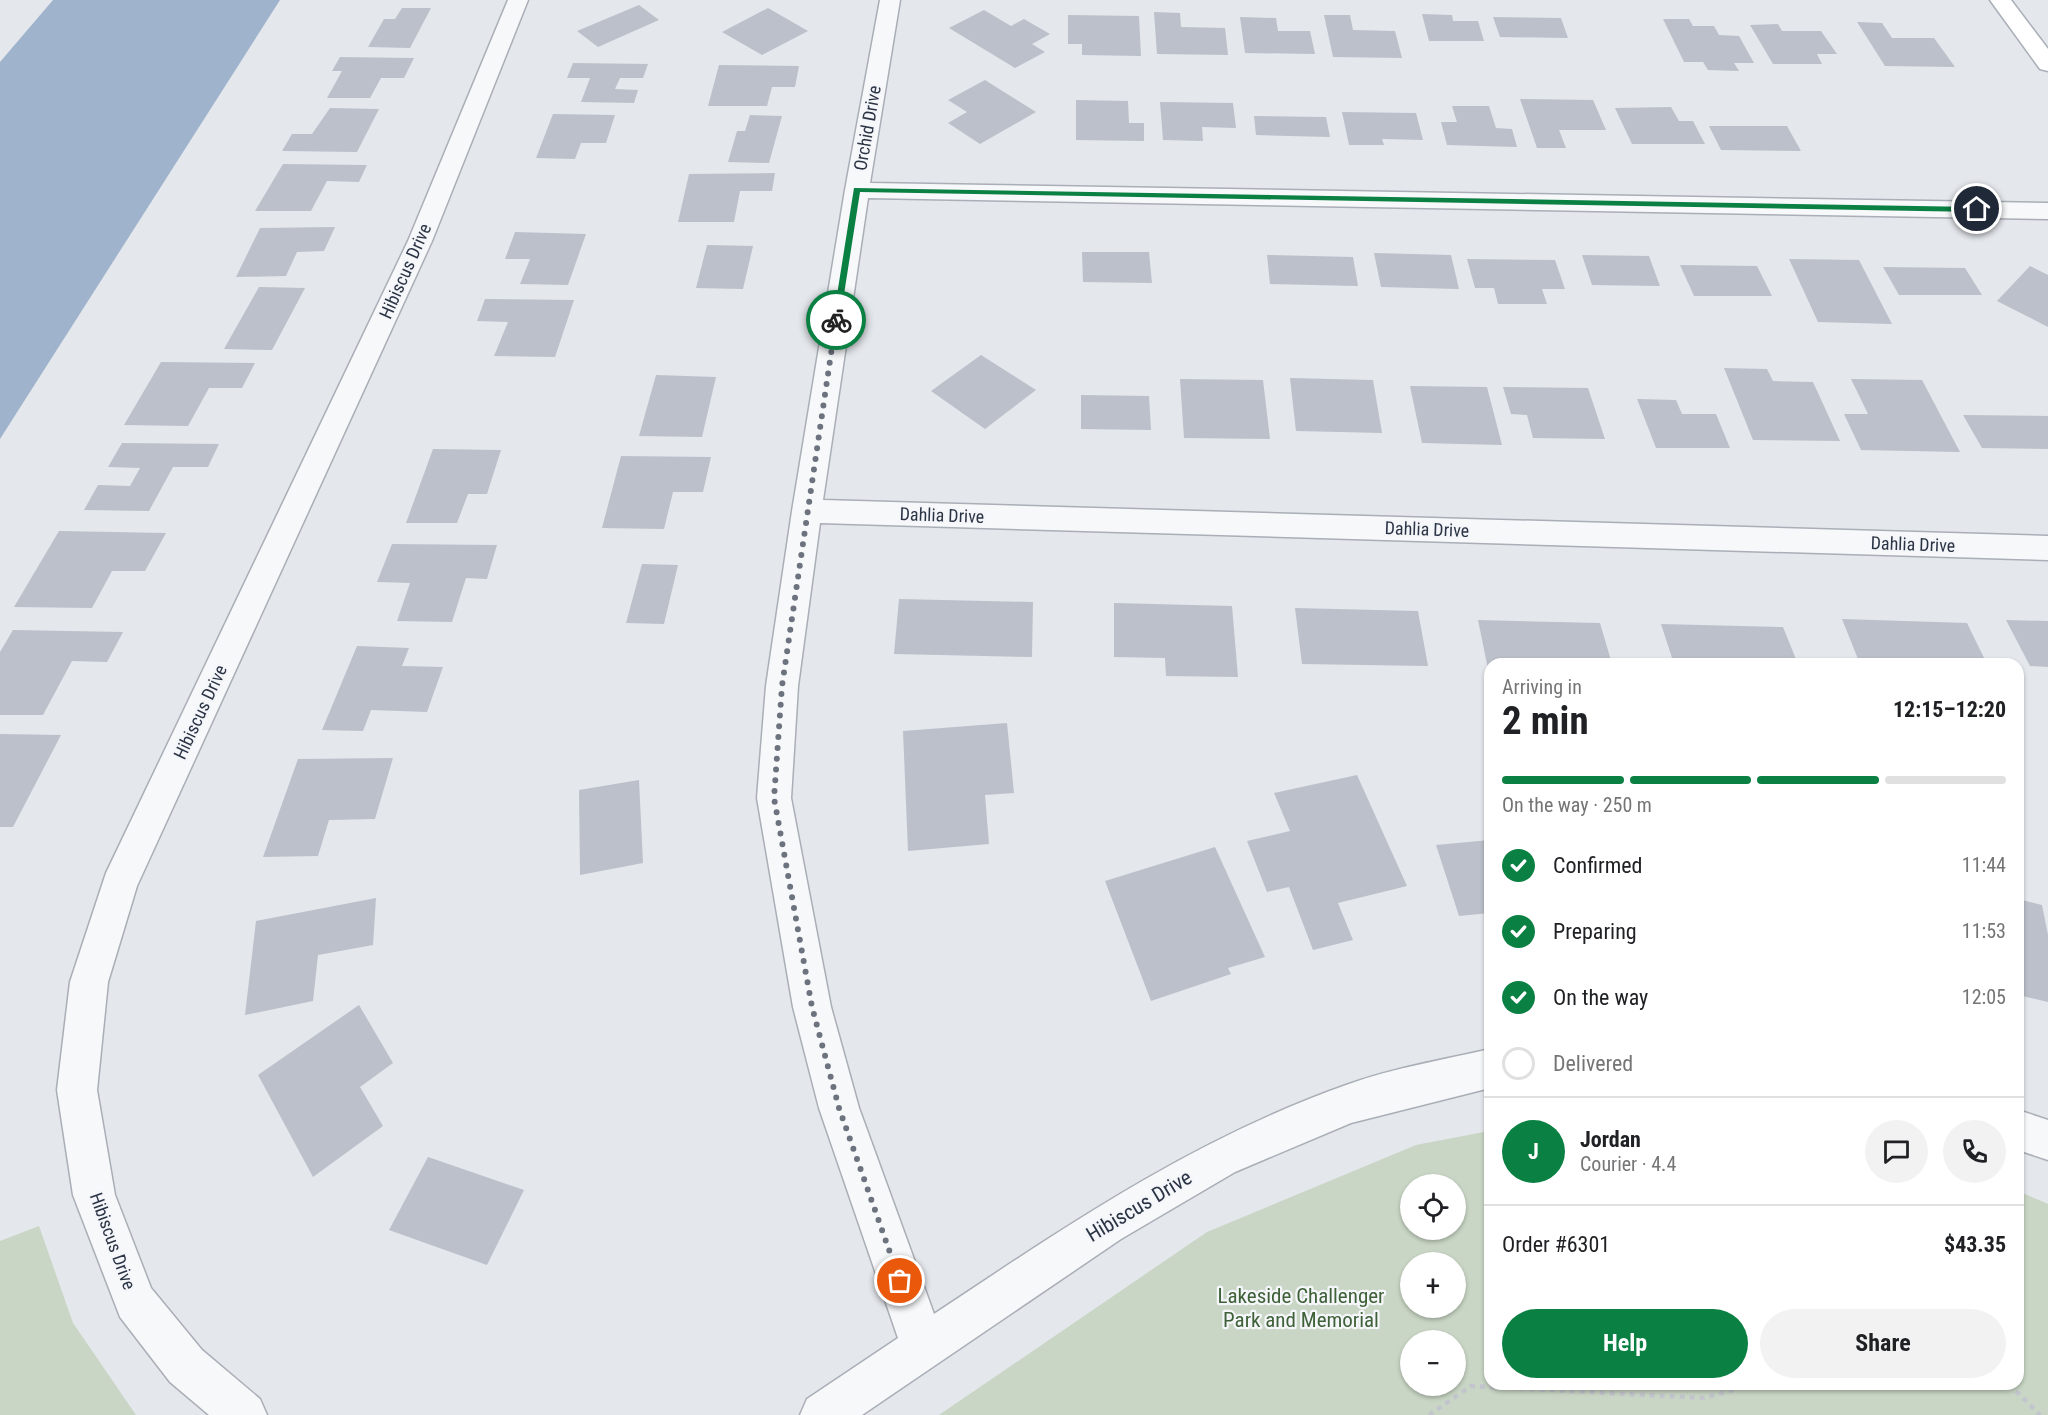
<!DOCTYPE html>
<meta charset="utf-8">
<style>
:root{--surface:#fff;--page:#f2f2f2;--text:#202124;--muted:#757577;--line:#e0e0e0;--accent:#0b8043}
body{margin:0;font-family:"Roboto Condensed",sans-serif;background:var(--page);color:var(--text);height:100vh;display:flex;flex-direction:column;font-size:22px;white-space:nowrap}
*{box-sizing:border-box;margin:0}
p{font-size:20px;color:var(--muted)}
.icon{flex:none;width:33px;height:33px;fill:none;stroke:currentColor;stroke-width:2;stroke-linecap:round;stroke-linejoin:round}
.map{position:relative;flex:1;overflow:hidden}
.sheet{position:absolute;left:1484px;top:658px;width:540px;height:732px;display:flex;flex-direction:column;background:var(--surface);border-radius:18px;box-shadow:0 2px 4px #0004}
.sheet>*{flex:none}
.controls{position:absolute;left:1400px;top:1174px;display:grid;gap:12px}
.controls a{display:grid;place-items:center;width:66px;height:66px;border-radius:50%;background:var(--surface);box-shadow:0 2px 4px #0004;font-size:30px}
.pin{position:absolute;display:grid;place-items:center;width:51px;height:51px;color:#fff;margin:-26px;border:3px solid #fff;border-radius:50%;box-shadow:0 2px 6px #0007}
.courier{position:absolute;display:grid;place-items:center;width:60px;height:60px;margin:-30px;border:4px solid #0b8043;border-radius:50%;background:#fff;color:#222;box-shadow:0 2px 8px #0007}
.headline em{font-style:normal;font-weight:700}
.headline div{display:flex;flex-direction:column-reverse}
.headline{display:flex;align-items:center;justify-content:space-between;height:102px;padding:0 18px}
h1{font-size:39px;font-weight:700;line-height:45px}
.bar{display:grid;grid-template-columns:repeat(4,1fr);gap:9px 6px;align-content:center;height:72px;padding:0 18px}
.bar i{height:8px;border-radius:4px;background:var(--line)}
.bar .selected{background:var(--accent)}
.bar p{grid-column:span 4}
.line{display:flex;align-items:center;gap:15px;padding:0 18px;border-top:2px solid var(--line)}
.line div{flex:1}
.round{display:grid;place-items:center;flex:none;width:63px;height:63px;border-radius:32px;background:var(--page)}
ol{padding:0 18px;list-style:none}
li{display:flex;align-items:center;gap:18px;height:66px}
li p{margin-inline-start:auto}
li .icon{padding:6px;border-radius:50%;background:var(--accent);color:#fff;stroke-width:4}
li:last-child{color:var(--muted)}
li i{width:33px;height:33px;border:3px solid var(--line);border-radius:50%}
.action{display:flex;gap:12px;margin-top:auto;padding:12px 18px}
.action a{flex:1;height:69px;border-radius:36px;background:var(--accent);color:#fff;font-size:24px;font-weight:700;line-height:69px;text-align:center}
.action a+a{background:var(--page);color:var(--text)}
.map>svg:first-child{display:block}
.green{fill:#c9d6c5;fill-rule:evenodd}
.water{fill:#9fb4cc}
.building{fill:#bbc0ca}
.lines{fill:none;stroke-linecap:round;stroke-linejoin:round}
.street-casing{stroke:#a9aeb7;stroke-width:3}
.secondary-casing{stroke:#a9aeb7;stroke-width:3}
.path{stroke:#c2c5cb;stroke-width:4.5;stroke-dasharray:5 5;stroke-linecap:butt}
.street{fill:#f7f8fa;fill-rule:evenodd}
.secondary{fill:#fff;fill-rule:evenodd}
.route{fill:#0b8043}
.done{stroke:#6c737f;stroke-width:6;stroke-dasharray:0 10.8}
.labels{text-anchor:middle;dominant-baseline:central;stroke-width:4.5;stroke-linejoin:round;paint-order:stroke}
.street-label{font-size:18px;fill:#2b3445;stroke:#f4f6f9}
.near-street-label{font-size:21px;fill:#2b3445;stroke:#f4f6f9}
.near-park-label{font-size:21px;fill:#3f6138;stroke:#f4f6f9}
</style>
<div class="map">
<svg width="2048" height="1415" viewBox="0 0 2048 1415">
<rect width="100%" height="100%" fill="#e4e7ec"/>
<path class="green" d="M1489 1131 1490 1384H2018V1191L2048 1204V1415H939L1207 1232 1416 1145ZM1410 1185H1455V1230H1410ZM1410 1263H1455V1308H1410ZM1410 1341H1455V1386H1410Z
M39 1226 73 1323 136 1415H0V1241Z"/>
<path class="water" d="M53 0H280L0 439V62Z"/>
<path class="building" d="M639 5 659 20 598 47 577 31Z
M402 8H431L410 48 368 47 384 19H395Z
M768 8 808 31 762 55 722 32Z
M984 10 1011 26 1024 19 1050 34 1032 44 1045 52 1015 68 949 28Z
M1154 12 1180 13 1181 27 1225 28 1228 55 1157 54Z
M1422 14 1452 15 1453 21H1478L1484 41H1429Z
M1068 15 1139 16 1141 56 1082 55V44H1068Z
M1324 15H1350L1353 30 1395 31 1402 58 1333 57Z
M1240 17 1276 18 1278 31H1310L1315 54 1245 53Z
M1493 17 1561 18 1568 38 1500 37Z
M1663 19H1689L1693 26H1714L1719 35 1739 36 1754 63H1734L1739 71 1708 70 1703 62H1684Z
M1857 22 1882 23 1892 38H1934L1955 67 1885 66Z
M1778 24 1782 31H1821L1837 54H1817L1822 64H1773L1750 25Z
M340 57 414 58 404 78H381L370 98H327L342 71H332Z
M573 63 648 64 643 78H620L615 89 638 90 634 103 581 102 590 78H567Z
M719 65 799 66 795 87H772L767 106H708Z
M985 80 1036 112 980 144 948 123 967 112 948 100Z
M1520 99 1593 100 1606 130H1559L1566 148H1537Z
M1076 100 1128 101 1129 123H1144V141L1076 140Z
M1160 102 1233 103 1236 128 1202 127 1203 141 1163 140Z
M1452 106H1489L1496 128 1512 129 1517 147 1447 145 1441 122H1457Z
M1671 107 1679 121H1693L1705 144H1632L1615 108Z
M330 108 379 109 357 152 282 151 292 134H312Z
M1342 112 1416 113 1423 140 1382 139 1384 145H1349Z
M553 114 615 115 606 143H581L575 159 536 158Z
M750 115 782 116 769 163 728 162 737 131H745Z
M1254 116 1326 117 1330 137 1256 135Z
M1709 126H1787L1801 151 1721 150Z
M283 164 367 165 359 182 327 181 311 211H255Z
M775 173 772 191H740L734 222H678L689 174Z
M335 227 324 251 297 252 286 276 236 277 260 228Z
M515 232 586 234 568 285 520 284 530 259H505Z
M707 245 753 246 743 289 696 288Z
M1082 252H1149L1152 283 1083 282Z
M1374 253 1451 255 1459 289 1381 287Z
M1267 255 1353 257 1358 286 1270 284Z
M1582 255 1649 256 1660 286 1592 285Z
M1467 259 1555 260 1565 289H1542L1547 304H1498L1494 288H1475Z
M1789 259 1859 260 1892 324 1818 322Z
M1680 265 1757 266 1772 296H1694Z
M2030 266 2048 275V327L1997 301Z
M1883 267 1965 268 1982 295H1899Z
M259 287 305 288 272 350 224 349Z
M485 299 574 300 555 357 494 356 508 322 477 321Z
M981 355 1036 390 985 429 931 391Z
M161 362 255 363 242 388H209L188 426 124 425Z
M1724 368 1767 369 1773 381 1813 382 1840 441 1753 440Z
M656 375 716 377 702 437 639 436Z
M1290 378 1373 380 1382 433 1296 431Z
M1180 379 1263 380 1270 439 1184 438Z
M1851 379 1922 380 1960 452 1861 450 1844 414H1868Z
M1410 386 1487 387 1502 445 1422 443Z
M1503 387 1588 388 1605 439 1533 438 1527 415 1511 414Z
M1081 395 1149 396 1151 430 1081 429Z
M1637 399 1676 400 1682 414H1716L1730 448H1656Z
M1963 415 2048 416V449L1982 448Z
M122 443 219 444 208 467H173L149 511 84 510 98 485 130 486 140 468 108 467Z
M433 449 501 450 487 494H468L457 523H406Z
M621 456 711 457 703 492H673L664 529 602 528Z
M59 531 166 533 145 571H112L92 608 14 607Z
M392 544 497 545 487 579 466 578 452 622 397 621 410 583 377 582Z
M642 564 678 565 664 624 626 623Z
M899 599 1033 602 1032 657 894 654Z
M1114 603 1232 606 1238 677 1166 676 1165 658 1114 657Z
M1295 608 1418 611 1428 666 1302 664Z
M1842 619 1967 623 1987 664H1860Z
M1478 620 1600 623 1612 664H1490L1488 669Z
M2006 620 2048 621V667L2030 666Z
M1661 624 1783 627 1798 664H1674Z
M13 630 123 632 107 662 72 661 43 715H0V652Z
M357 646 409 648 402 666 443 667 427 712 371 710 363 731 322 730Z
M1007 723 1014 793 985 795 989 844 908 851 903 731Z
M0 734 61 735 13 827H0Z
M393 758 375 819 329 820 318 856 263 857 298 759Z
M1357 775 1407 886 1338 903 1353 940 1313 950 1289 887 1267 892 1247 841 1290 831 1274 793Z
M639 780 643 863 580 875 579 790Z
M1490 840V913L1459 916 1436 845Z
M1215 847 1265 957 1228 968 1231 974 1151 1001 1105 881Z
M376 898 373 945 318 955 313 1001 245 1015 256 921Z
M2018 899 2042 905 2048 935V1002L2018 995Z
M359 1005 393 1063 360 1087 383 1126 313 1177 258 1075Z
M428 1157 524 1190 487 1265 389 1230Z"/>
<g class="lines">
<defs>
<path id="street" d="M508 0H528L432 241 137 886 108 982 97 1090 115 1195 151 1288 202 1350 260 1399 267 1415H209L170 1382 120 1317 73 1195 57 1090 70 982 106 873 408 241Z
M880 0H900L870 183 2048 203V219L868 198 823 500 2048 536V560L820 523 798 686 791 798 831 1007 859 1108 934 1314C1068 1225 1195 1138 1349 1084 1393 1068 1443 1060 1490 1049V1088L1351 1123 1235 1172 1121 1239 862 1415H800L807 1399 898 1338 819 1108 793 1007 757 798 766 686 792 511 845 190Z
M2018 1110 2048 1120V1160L2018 1150Z"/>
<path id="secondary" d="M1990 0H2011L2048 49V71L2040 69Z"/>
</defs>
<use href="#street" class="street-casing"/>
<use href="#secondary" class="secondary-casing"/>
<path class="path" d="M2009 1384 2040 1415
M1429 1415 1471 1386 1704 1398 1755 1384"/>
<use href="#street" class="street"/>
<use href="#secondary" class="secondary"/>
</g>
<path class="route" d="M854 188 1977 207 1980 209 1977 212 860 192 840 320 836 323 833 320Z"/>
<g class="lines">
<path class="done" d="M836 320 782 686 774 798 812 1007 839 1108 900 1281"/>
</g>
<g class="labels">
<g class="street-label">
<text transform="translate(867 128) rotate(-80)">Orchid Drive</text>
<text transform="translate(405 271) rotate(-66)">Hibiscus Drive</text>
<text transform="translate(942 515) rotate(2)">Dahlia Drive</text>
<text transform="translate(1427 529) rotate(2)">Dahlia Drive</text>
<text transform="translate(1913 544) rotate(2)">Dahlia Drive</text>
<text transform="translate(200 712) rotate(-65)">Hibiscus Drive</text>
<text transform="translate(113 1241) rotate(70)">Hibiscus Drive</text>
</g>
<g class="near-street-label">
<text transform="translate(1139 1206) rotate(-31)">Hibiscus Drive</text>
</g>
<g class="near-park-label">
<text x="1301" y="1296">Lakeside Challenger<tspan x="1301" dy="24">Park and Memorial</tspan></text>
</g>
</g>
</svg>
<div class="controls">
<a><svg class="icon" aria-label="locate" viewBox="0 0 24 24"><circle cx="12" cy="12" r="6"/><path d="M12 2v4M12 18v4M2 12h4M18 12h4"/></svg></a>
<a>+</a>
<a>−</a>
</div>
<div class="pin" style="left:900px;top:1281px;background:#ea580c"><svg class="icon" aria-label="bag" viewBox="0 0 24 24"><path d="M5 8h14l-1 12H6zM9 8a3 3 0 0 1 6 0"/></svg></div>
<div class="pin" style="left:1977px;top:209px;background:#1f2937"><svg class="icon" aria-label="home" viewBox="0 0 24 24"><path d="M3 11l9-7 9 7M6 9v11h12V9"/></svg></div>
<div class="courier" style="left:836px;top:320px"><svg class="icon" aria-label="bike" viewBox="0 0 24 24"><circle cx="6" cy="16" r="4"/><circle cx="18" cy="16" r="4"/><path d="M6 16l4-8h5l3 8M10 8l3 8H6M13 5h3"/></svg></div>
<section class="sheet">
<div class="headline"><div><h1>2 min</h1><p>Arriving in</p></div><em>12:15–12:20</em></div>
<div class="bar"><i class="selected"></i><i class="selected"></i><i class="selected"></i><i></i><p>On the way · 250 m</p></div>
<ol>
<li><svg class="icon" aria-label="check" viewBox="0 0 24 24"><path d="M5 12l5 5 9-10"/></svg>Confirmed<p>11:44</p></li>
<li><svg class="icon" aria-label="check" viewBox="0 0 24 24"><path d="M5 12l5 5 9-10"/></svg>Preparing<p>11:53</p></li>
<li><svg class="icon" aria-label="check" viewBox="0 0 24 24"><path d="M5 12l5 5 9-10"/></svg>On the way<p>12:05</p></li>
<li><i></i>Delivered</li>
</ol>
<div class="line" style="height:108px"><b class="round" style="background:var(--accent);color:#fff">J</b><div><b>Jordan</b><p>Courier · 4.4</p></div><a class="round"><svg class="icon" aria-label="chat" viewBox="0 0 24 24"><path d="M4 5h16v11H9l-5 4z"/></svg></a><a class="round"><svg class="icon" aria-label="phone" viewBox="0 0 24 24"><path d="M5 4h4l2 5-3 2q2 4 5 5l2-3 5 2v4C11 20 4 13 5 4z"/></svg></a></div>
<div class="line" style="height:78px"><div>Order #6301</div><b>$43.35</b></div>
<div class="action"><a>Help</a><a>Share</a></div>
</section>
</div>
